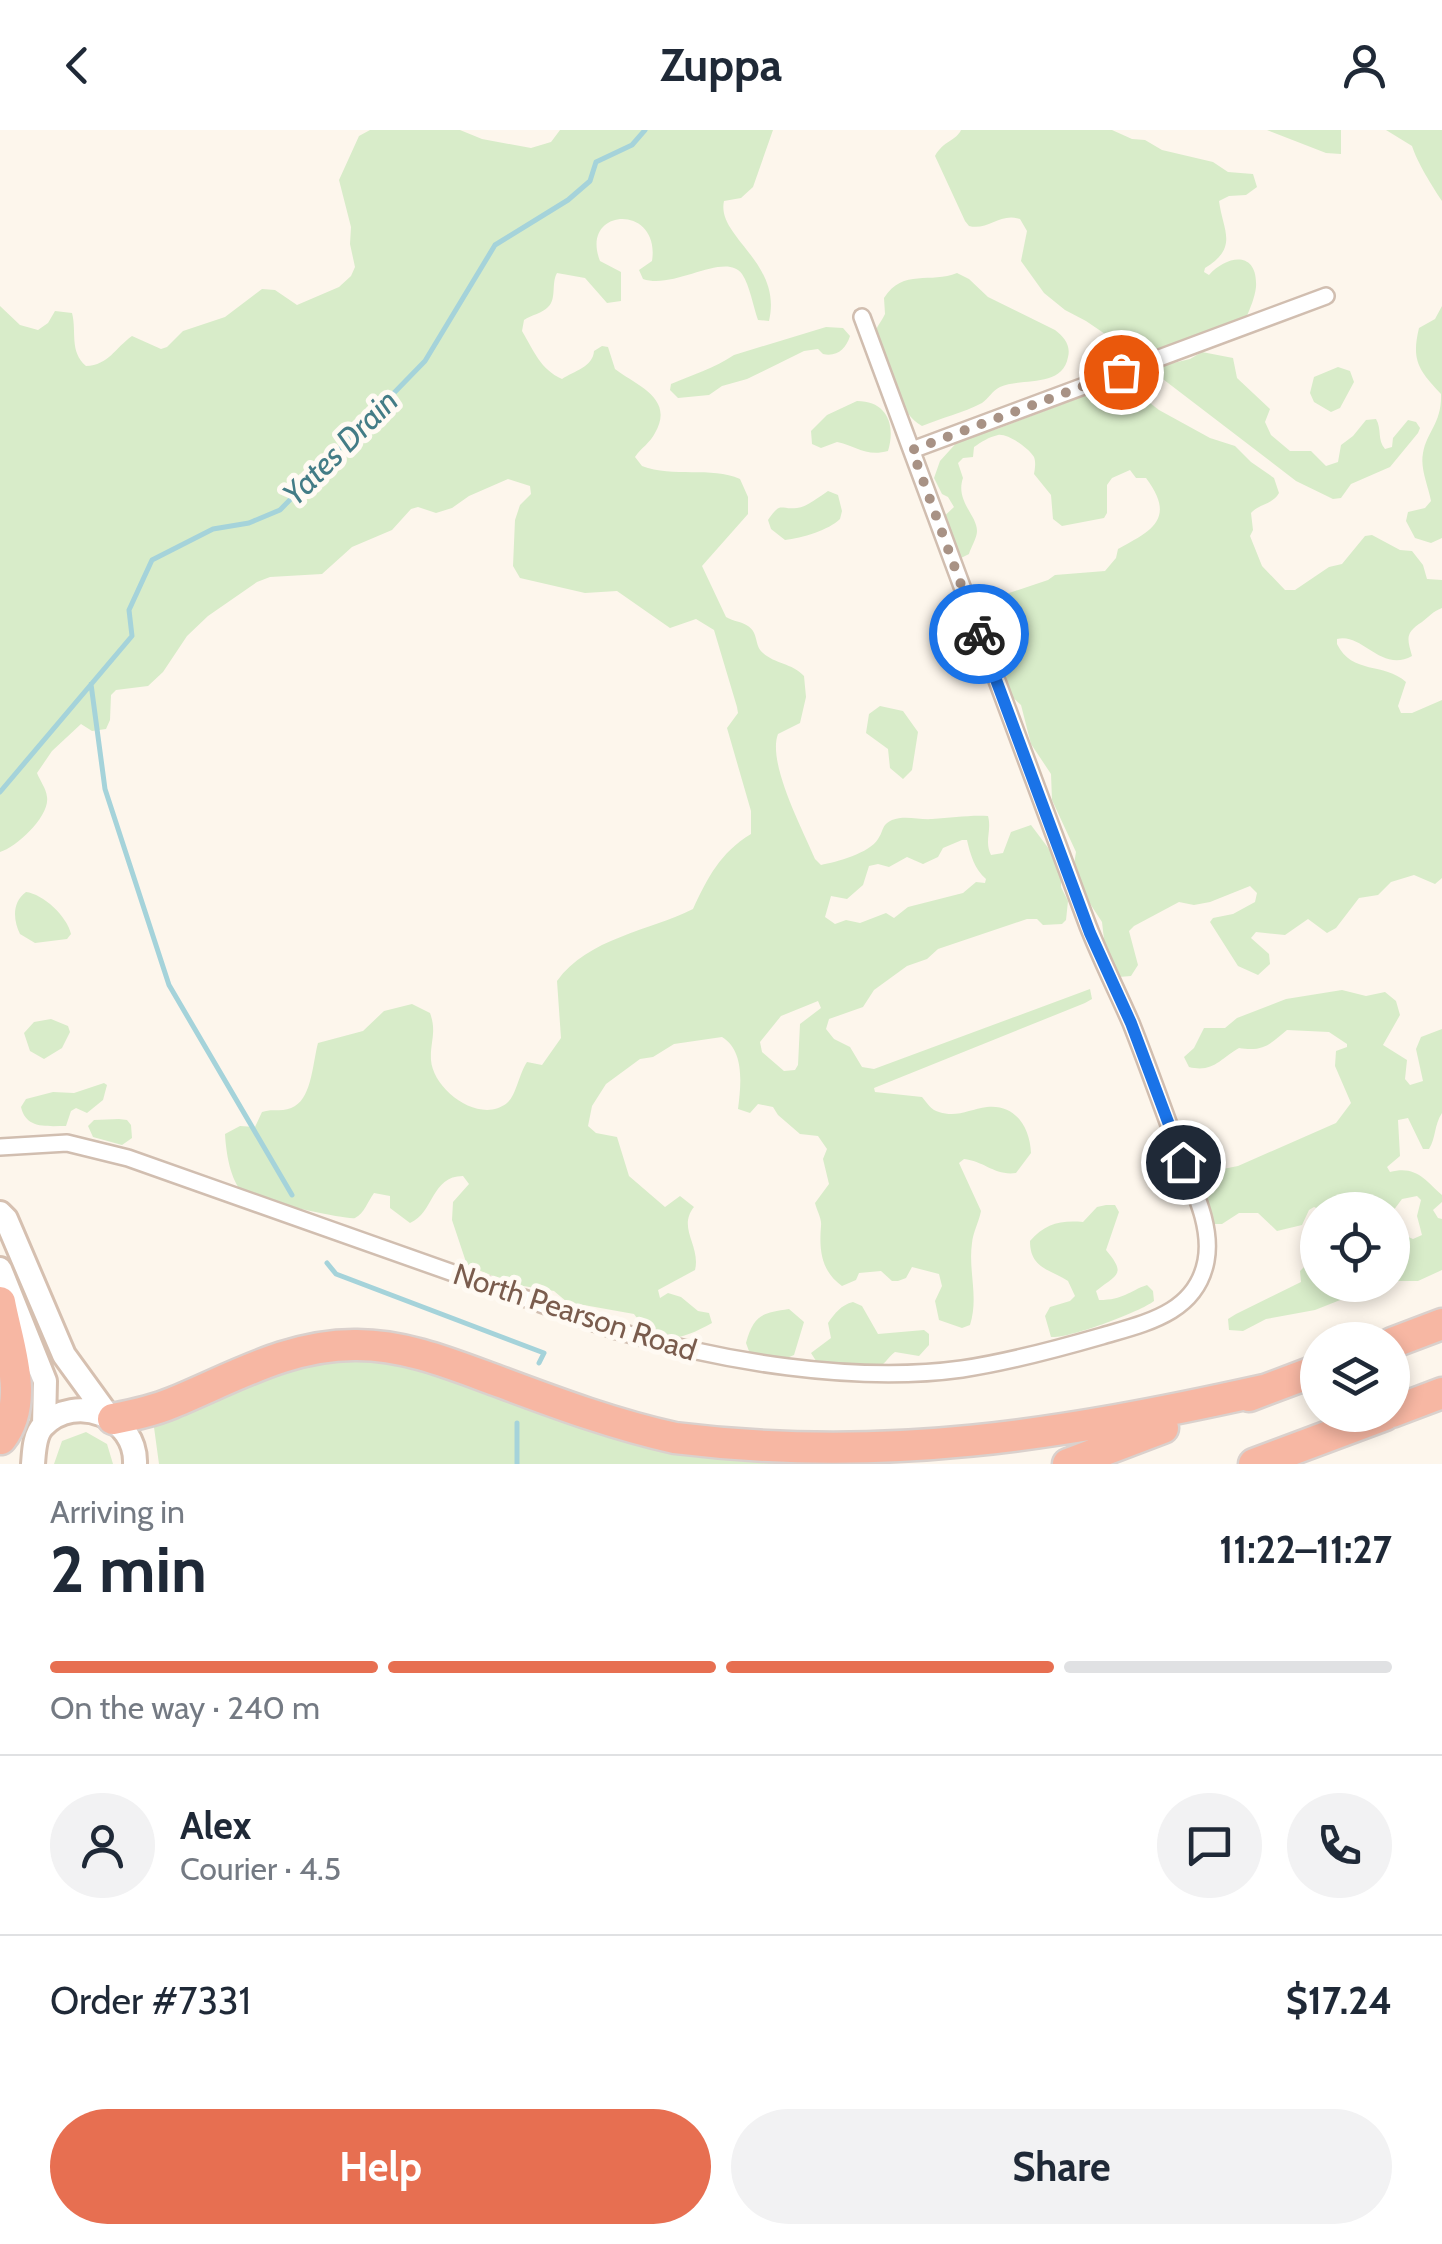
<!DOCTYPE html>
<meta charset="utf-8">
<style>
:root{--surface:#fff;--page:#f2f2f3;--text:#1f2937;--muted:#747a83;--line:#e0e1e3;--accent:#e76f51}
body{margin:0;font-family:Cabin,sans-serif;background:var(--page);color:var(--text);height:100vh;display:flex;flex-direction:column;font-size:38px;white-space:nowrap}
*{box-sizing:border-box;margin:0}
p{font-size:32px;color:var(--muted)}
.icon{flex:none;width:55px;height:55px;fill:none;stroke:currentColor;stroke-width:2;stroke-linecap:round;stroke-linejoin:round}
.map{position:relative;height:1334px;overflow:hidden}
.sheet{display:flex;flex-direction:column;background:var(--surface);flex:1}
.sheet>*{flex:none}
.controls{position:absolute;left:1300px;top:1062px;display:grid;gap:20px}
.controls a{display:grid;place-items:center;width:110px;height:110px;border-radius:50%;background:var(--surface);box-shadow:0 5px 15px #0003;font-size:50px}
.pin{position:absolute;display:grid;place-items:center;width:85px;height:85px;color:#fff;margin:-42px;border:5px solid #fff;border-radius:50%;box-shadow:0 2px 10px #0007}
.courier{position:absolute;display:grid;place-items:center;width:100px;height:100px;margin:-50px;border:8px solid #1a73e8;border-radius:50%;background:#fff;color:#222;box-shadow:0 2px 12px #0007}
.headline em{font-style:normal;font-weight:700}
.headline div{display:flex;flex-direction:column-reverse}
.headline{display:flex;align-items:center;justify-content:space-between;height:170px;padding:0 50px}
h1{font-size:65px;font-weight:700;line-height:75px}
.bar{display:grid;grid-template-columns:repeat(4,1fr);gap:15px 10px;align-content:center;height:120px;padding:0 50px}
.bar i{height:12px;border-radius:8px;background:var(--line)}
.bar .active{background:var(--accent)}
.bar p{grid-column:span 4}
.line{display:flex;align-items:center;gap:25px;padding:0 50px;border-top:2px solid var(--line)}
.line div{flex:1}
.round{display:grid;place-items:center;flex:none;width:105px;height:105px;border-radius:52px;background:var(--page)}
.button{display:flex;gap:20px;margin-top:auto;padding:20px 50px}
.button a{flex:1;height:115px;border-radius:60px;background:var(--accent);color:#fff;font-size:40px;font-weight:700;line-height:115px;text-align:center}
.button a+a{background:var(--page);color:var(--text)}
header{display:flex;justify-content:space-between;align-items:center;height:130px;padding:0 50px;background:var(--surface);font-size:45px;font-weight:700}
.map>svg:first-child{display:block}
.green{fill:#d8ecc9;fill-rule:evenodd}
.lines{fill:none;stroke-linecap:round;stroke-linejoin:round}
.stream{stroke:#a5d3da;stroke-width:5}
.minor-casing{stroke:#d1beb0;stroke-width:20}
.secondary-casing{stroke:#d6c0b0;stroke-width:28}
.motorway-casing{stroke:#dad1cd;stroke-width:35}
.minor{stroke:#fff;stroke-width:15}
.secondary{stroke:#fff;stroke-width:22}
.motorway{stroke:#f7b7a3;stroke-width:30}
.done{stroke:#a89285;stroke-width:10;stroke-dasharray:0 18}
.route{stroke:#1a73e8;stroke-width:12}
.labels{text-anchor:middle;dominant-baseline:central;stroke-width:10;stroke-linejoin:round;paint-order:stroke}
.street-label{font-size:30px;fill:#7a5c4d;stroke:#fffaf3}
.water-label{font-size:32px;font-style:italic;fill:#437c86;stroke:#fffaf3}
</style>
<header><svg class="icon" aria-label="back" viewBox="0 0 24 24"><path d="M15 5l-7 7 7 7"/></svg>Zuppa<svg class="icon" aria-label="person" viewBox="0 0 24 24"><circle cx="12" cy="8" r="4"/><path d="M4 21q1-7 8-7t8 7"/></svg></header>
<div class="map">
<svg width="1442" height="1334" viewBox="0 0 1442 1334">
<rect width="100%" height="100%" fill="#fdf6ec"/>
<path class="green" d="M370 0H460L482 9 531 18 551 12 560 0H773L753 57 741 68 724 71C716 107 783 132 769 191L758 190C753 176 750 156 742 144 725 121 675 160 643 149L639 140 652 131C661 73 579 77 600 131L621 142V171L607 173 585 148 557 143C551 153 557 169 548 177 543 183 531 185 524 190L522 201C534 221 540 239 562 249 574 241 593 237 594 221L602 216 608 217 615 239C637 256 675 268 655 303 650 313 641 318 635 327L642 336C673 348 711 336 740 349L748 367V384L702 436 726 487C734 492 741 491 748 496 759 503 754 516 763 523 775 534 792 533 804 546L806 567 800 593 778 604C767 633 803 700 815 729L821 735C836 732 870 723 878 709 884 701 881 695 892 690 905 685 919 690 932 689 952 688 968 685 988 686 992 701 984 711 991 725L1003 723 1011 702 1031 695 1061 735V757L1068 771 1066 790 1062 794 1043 795 1037 789H1027L938 819 927 829 907 836 874 860 863 877 829 889 826 899 834 909 850 917 862 937 874 939 1090 859 1092 869 1085 873 874 958 875 962 922 967C927 973 931 980 939 982 957 988 970 979 987 977 1016 974 1030 998 1031 1023L1016 1043C995 1046 984 1031 964 1029L959 1033 981 1081C979 1092 973 1102 972 1113 968 1141 979 1167 970 1195L962 1198 939 1190 935 1171 942 1156 939 1144 912 1137 906 1148 898 1151H892L881 1141 859 1143 856 1150 842 1156C821 1141 819 1120 821 1096 822 1089 817 1081 815 1073L829 1054 823 1029 827 1019 818 1006 800 1004 778 985 773 977 758 974 750 983 738 979C741 955 745 921 722 907L674 914 653 927 640 929 606 954 592 976 588 996 596 1003 617 1007 629 1046 665 1077 680 1066 694 1077C677 1098 701 1116 695 1140L658 1160 660 1168 668 1163 681 1167 698 1181 709 1183 712 1193C679 1211 657 1218 634 1184L567 1172 554 1161 511 1154 467 1135 452 1090 453 1072 469 1054 463 1046C431 1046 434 1083 410 1093L390 1078V1066L374 1063C368 1071 364 1084 355 1088 349 1091 249 1068 243 1063 230 1050 226 1022 225 1004L240 996 255 997 262 982C273 978 285 983 295 976 312 966 313 931 318 913L363 901 384 881 412 874 430 883C437 902 430 912 431 930 433 960 480 995 507 973 516 966 519 944 527 932L542 935 561 908 557 851C588 808 649 801 693 779 708 747 720 723 751 704V681L727 598 738 583 737 577 714 500 696 489 670 498 617 461 585 463 520 448 513 436 515 390 520 375 531 364 530 356 508 349 469 366 452 378 436 383 418 377 411 379 392 400 352 417 322 444 270 447 257 452 208 486 187 506 163 542 148 556 116 560 111 565 110 590 106 599 92 601 81 594 52 621 37 643C40 651 46 658 47 667 50 686 17 717 0 722V176L20 195 38 200 48 193 55 181 72 183C77 202 69 221 86 236 109 235 115 218 132 206L161 219 167 217 183 201 225 187 262 159 275 160 297 175 339 157 351 146 355 137 350 114 351 97 339 50 359 6ZM962 710H967C970 724 975 740 986 749L985 753 976 752 963 763 908 777 894 788 886 783 860 793 846 790 835 794 825 787 831 766 847 769 863 755 869 736 878 734 889 737 907 727 923 734 938 727 943 718ZM818 871 821 878 800 894 798 935 795 940 784 941 762 922 760 912 781 886Z
M961 0H1112L1132 9 1145 10 1162 20 1213 32 1228 42 1253 44 1257 57 1246 65 1229 66 1219 71C1223 101 1239 117 1205 138L1204 142 1209 145C1227 125 1258 120 1256 157 1255 167 1250 179 1246 188L1190 207 1156 227 1130 221 1086 191 1065 180 1044 163 1021 131 1027 101 1020 89C1000 82 988 101 969 96L965 91 935 26C943 11 957 10 961 0Z
M1267 0H1341V24L1326 23Z
M1386 0H1442V71C1432 56 1417 32 1412 16Z
M957 143 969 149 988 167 1055 200C1064 207 1071 215 1068 227 1062 259 1021 247 1000 257 993 260 988 269 982 273 963 283 941 288 922 296 898 282 899 255 889 234 883 223 875 218 875 205 876 196 881 193 885 184L884 168C903 138 931 154 957 143Z
M1442 176V408L1431 413 1415 408 1406 391 1408 382 1425 378 1431 371C1428 355 1420 339 1423 323 1427 301 1442 293 1441 264 1419 240 1411 231 1419 198L1435 189Z
M826 197 843 198 850 206C846 219 837 227 823 224L818 219 804 221 747 249 722 256 709 265 678 268 670 260 671 254C692 245 715 238 734 225Z
M1202 222 1233 228 1237 248 1270 279 1265 292 1271 305 1290 321H1311L1326 336 1338 332 1341 315 1353 306 1366 290 1376 289C1382 299 1377 310 1385 319L1392 317 1393 308 1408 290 1416 292 1420 298 1418 303 1390 337 1351 354 1341 368 1333 369 1296 351 1155 243 1165 235 1190 229Z
M1338 237 1350 241 1354 252 1340 278 1331 282 1314 272 1310 263 1314 247Z
M1116 254 1127 255 1159 280 1210 308 1235 316 1251 332 1274 348 1279 363C1272 375 1260 373 1251 383L1253 400 1250 406 1262 436 1285 460H1295L1329 437 1342 434 1365 406 1372 405 1400 420 1412 421 1423 435 1427 449 1442 450V478C1432 482 1430 486 1422 492 1405 503 1407 508 1412 526 1381 543 1362 502 1337 509V514C1352 545 1384 532 1406 552L1398 576 1401 583H1412L1442 570V748L1435 754 1414 745 1391 752 1378 765 1359 768 1336 798 1327 803 1308 789 1285 805 1256 802 1251 808 1269 824 1270 834 1258 845 1238 836 1210 792 1213 788 1233 784 1255 772 1257 763 1250 756 1210 772 1194 775 1179 772 1134 796 1129 801 1138 835 1131 846 1119 847 1106 827 1102 792 1085 766 1077 763 1073 740 1076 722 1052 670 1051 644 1031 614 1021 575 1008 563 1006 544C989 534 979 523 972 505L977 486 1006 464 1048 450 1055 445 1105 441 1116 428 1118 419C1151 401 1177 389 1146 348H1136L1130 340 1112 348 1107 355V383L1104 388 1062 396 1053 389 1051 365 1034 344C1035 339 1036 332 1034 327 1029 318 1007 303 998 305 989 307 981 312 974 317L973 327 963 328 958 333 963 348C955 371 977 385 977 401 977 408 971 417 969 424L957 430 938 392 954 377 948 367 942 364 934 348 940 331 959 310 997 299Z
M857 271C887 271 896 295 888 321 866 327 856 316 837 312L821 318 812 314 811 301 827 285Z
M828 361 838 365 842 381 840 389C829 400 802 408 785 410L771 399 768 390C781 371 779 380 797 378 807 377 820 366 828 361Z
M880 576 903 581 918 602 912 640 903 649 890 638 888 619 866 603 869 584Z
M26 762C43 764 67 786 71 804L67 809 35 813 20 804C13 790 12 772 26 762Z
M1342 860 1366 866 1385 862 1396 871 1400 885 1383 915 1407 930 1405 949 1410 955 1423 951 1416 919 1421 907 1442 899V983C1434 995 1436 1008 1429 1019H1423L1408 988 1398 990 1400 1026 1387 1037 1390 1042C1416 1035 1425 1050 1442 1065V1072L1433 1080 1438 1088 1442 1089V1140L1418 1151H1393V1097L1401 1094 1406 1106 1413 1109 1422 1105 1417 1086 1421 1070 1417 1066 1402 1069 1393 1081 1321 1080 1314 1077 1309 1080 1302 1095 1277 1101 1258 1083H1239L1222 1094H1207L1193 1066 1208 1042 1238 1036 1336 993 1351 973 1335 936 1336 921 1347 917V914L1329 902 1287 900C1270 914 1264 922 1239 918 1220 929 1213 943 1189 937L1184 927 1194 918 1204 898H1225L1237 888 1286 869Z
M51 889 68 896 70 902 62 918 44 929 30 921 24 903 34 892Z
M104 953 107 955 103 970 87 983 76 978 71 981 66 996C46 996 26 999 21 977L26 969 53 962 74 963Z
M119 989 127 990 131 995 132 1008 122 1015 93 1007 88 996 94 990Z
M1106 1075H1115L1119 1082 1106 1120C1127 1145 1117 1144 1096 1161L1099 1170C1124 1170 1129 1161 1147 1155L1153 1161 1154 1171C1140 1182 1068 1209 1051 1207L1045 1186 1050 1177 1070 1171 1075 1166 1068 1151C1049 1139 1030 1138 1030 1111 1045 1094 1060 1090 1083 1092L1097 1077Z
M1317 1106 1318 1155H1378L1315 1180 1266 1189 1243 1201 1229 1200 1228 1189 1236 1184 1301 1152 1300 1141 1311 1130 1312 1111Z
M853 1172 862 1176 878 1204 924 1200 929 1204V1215L919 1226 895 1222C888 1227 884 1236 876 1238 864 1240 832 1235 818 1234L811 1223 831 1208 828 1193C835 1183 841 1175 853 1172Z
M789 1179 804 1192 794 1225 780 1231 750 1224 746 1213C754 1184 763 1183 789 1179Z
M372 1224 716 1326 783 1334H159L153 1290 285 1234Z
M86 1302 107 1314 113 1334H54L62 1311Z"/>
<g class="lines">
<path class="stream" d="M91 554 105 659 169 855 292 1065
M0 662 132 506 129 480 152 430 213 399 249 393 280 380 425 231 495 115 568 70 590 51 596 32 632 15 645 0
M327 1133 336 1144 544 1223 539 1233
M517 1334V1293"/>
<defs>
<path id="minor" d="M912 320 1326 166
M0 1017 67 1013 128 1028 617 1201C721 1231 853 1254 962 1239 1009 1232 1057 1219 1102 1206 1146 1193 1196 1183 1206 1131 1213 1094 1191 1055 1179 1022 1163 979 1148 936 1131 893 1117 861 1101 829 1088 796L862 187"/>
<path id="secondary" d="M0 1083 6 1089 64 1225 109 1287
M0 1139 45 1251 44 1295
M33 1334C34 1323 34 1305 43 1296 76 1262 137 1287 135 1334"/>
<path id="motorway" d="M0 1172C8 1216 31 1271 1 1309
M1392 1213 1442 1194
M1249 1266 1318 1240
M1392 1282 1442 1263
M113 1289C133 1285 153 1281 172 1273 233 1248 289 1214 357 1215 408 1215 456 1236 503 1253 559 1274 616 1295 675 1308 884 1334 1061 1305 1264 1260
M1068 1334 1163 1298
M1254 1334 1385 1285"/>
</defs>
<use href="#minor" class="minor-casing"/>
<use href="#secondary" class="secondary-casing"/>
<use href="#motorway" class="motorway-casing"/>
<use href="#minor" class="minor"/>
<use href="#secondary" class="secondary"/>
<use href="#motorway" class="motorway"/>
</g>
<g class="lines">
<path class="done" d="M979 504 912 320 1121 242"/>
<path class="route" d="M979 504 1090 803 1131 893 1183 1032"/>
</g>
<g class="labels">
<g class="street-label">
<text transform="translate(575 1182) rotate(18)">North Pearson Road</text>
</g>
<g class="water-label">
<text transform="translate(340 317) rotate(-45)">Yates Drain</text>
</g>
</g>
</svg>
<div class="controls">
<a><svg class="icon" aria-label="locate" viewBox="0 0 24 24"><circle cx="12" cy="12" r="6"/><path d="M12 2v4M12 18v4M2 12h4M18 12h4"/></svg></a>
<a><svg class="icon" aria-label="layers" viewBox="0 0 24 24"><path d="M12 4l9 5-9 5-9-5zM3 14l9 5 9-5"/></svg></a>
</div>
<div class="pin" style="left:1121px;top:242px;background:#ea580c"><svg class="icon" aria-label="bag" viewBox="0 0 24 24"><path d="M5 8h14l-1 12H6zM9 8a3 3 0 0 1 6 0"/></svg></div>
<div class="pin" style="left:1183px;top:1032px;background:#1f2937"><svg class="icon" aria-label="home" viewBox="0 0 24 24"><path d="M3 11l9-7 9 7M6 9v11h12V9"/></svg></div>
<div class="courier" style="left:979px;top:504px"><svg class="icon" aria-label="bike" viewBox="0 0 24 24"><circle cx="6" cy="16" r="4"/><circle cx="18" cy="16" r="4"/><path d="M6 16l4-8h5l3 8M10 8l3 8H6M13 5h3"/></svg></div>
</div>
<section class="sheet">
<div class="headline"><div><h1>2 min</h1><p>Arriving in</p></div><em>11:22–11:27</em></div>
<div class="bar"><i class="active"></i><i class="active"></i><i class="active"></i><i></i><p>On the way · 240 m</p></div>
<div class="line" style="height:180px"><a class="round"><svg class="icon" aria-label="person" viewBox="0 0 24 24"><circle cx="12" cy="8" r="4"/><path d="M4 21q1-7 8-7t8 7"/></svg></a><div><b>Alex</b><p>Courier · 4.5</p></div><a class="round"><svg class="icon" aria-label="chat" viewBox="0 0 24 24"><path d="M4 5h16v11H9l-5 4z"/></svg></a><a class="round"><svg class="icon" aria-label="phone" viewBox="0 0 24 24"><path d="M5 4h4l2 5-3 2q2 4 5 5l2-3 5 2v4C11 20 4 13 5 4z"/></svg></a></div>
<div class="line" style="height:130px"><div>Order #7331</div><b>$17.24</b></div>
<div class="button"><a>Help</a><a>Share</a></div>
</section>
